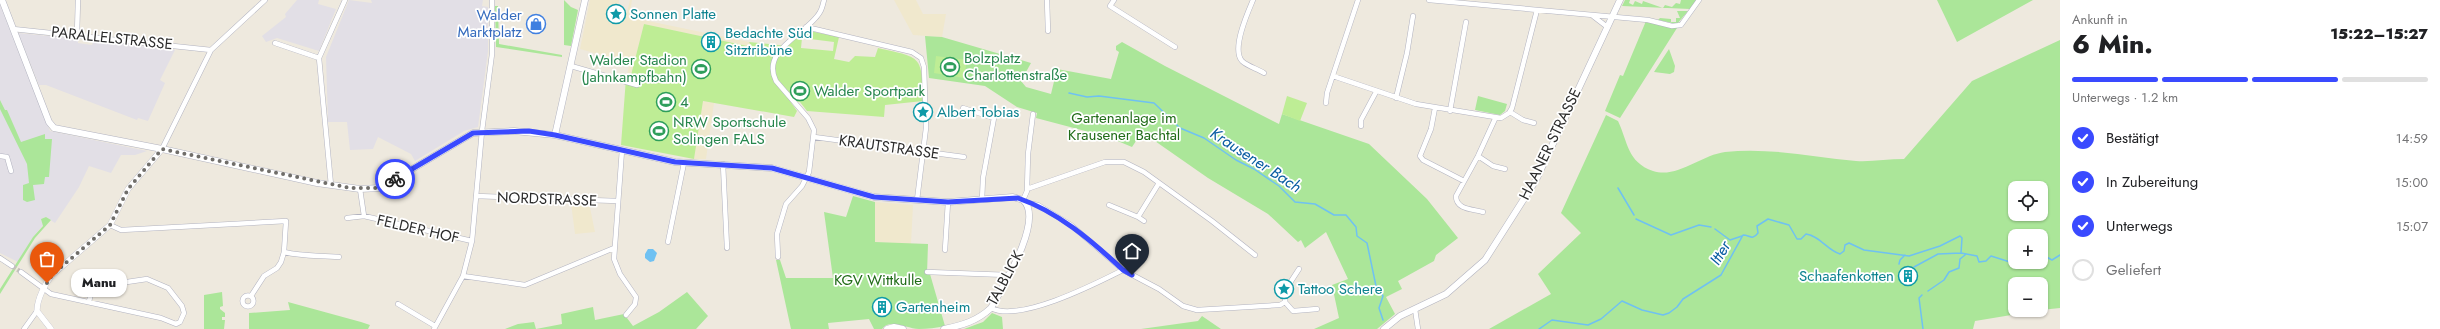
<!DOCTYPE html>
<html lang="de">
<meta charset="utf-8">
<style>
:root{--surface:#fff;--page:#f6f6f6;--text:#202124;--muted:#757577;--line:#e0e0e0;--accent:#3a4aff}
body{margin:0;font-family:Jost,sans-serif;background:var(--page);color:var(--text);height:100vh;display:flex;flex-direction:column;font-size:15px;white-space:nowrap}
*{box-sizing:border-box;margin:0}
p{font-size:13px;color:var(--muted)}
.icon{flex:none;width:22px;height:22px;fill:none;stroke:currentColor;stroke-width:2;stroke-linecap:round;stroke-linejoin:round}
.map{position:relative;flex:1;overflow:hidden}
.drawer{display:flex;flex-direction:column;background:var(--surface);width:380px}
.drawer>*{flex:none}
.fabs{position:absolute;left:2008px;top:181px;display:grid;gap:8px}
.fabs a{display:grid;place-items:center;width:40px;height:40px;border-radius:8px;background:var(--surface);box-shadow:0 1px 3px #0004;font-size:20px}
.pin{position:absolute;display:grid;place-items:center;width:34px;height:34px;color:#fff;margin:-41px -17px;border-radius:50% 50% 50% 0;rotate:-45deg;box-shadow:0 0 4px #0007}
.pin .icon{rotate:45deg}
.courier{position:absolute;display:grid;place-items:center;width:40px;height:40px;margin:-20px;border:3px solid #3a4aff;border-radius:50%;background:#fff;color:#222;box-shadow:0 1px 5px #0007}
.bubble{position:absolute;height:28px;border-radius:12px;background:var(--surface);box-shadow:0 1px 3px #0004;font-size:13px;font-weight:800;line-height:28px;text-align:center}
.head em{font-style:normal;font-weight:800}
.head div{display:flex;flex-direction:column-reverse}
.head{display:flex;align-items:center;justify-content:space-between;height:68px;padding:0 12px}
h1{font-size:26px;font-weight:800;line-height:30px}
.bar{display:grid;grid-template-columns:repeat(4,1fr);gap:6px 4px;align-content:center;height:48px;padding:0 12px}
.bar i{height:5px;border-radius:3px;background:var(--line)}
.bar .on{background:var(--accent)}
.bar p{grid-column:span 4}
ol{padding:0 12px;list-style:none}
li{display:flex;align-items:center;gap:12px;height:44px}
li p{margin-inline-start:auto}
li .icon{padding:4px;border-radius:50%;background:var(--accent);color:#fff;stroke-width:4}
li:last-child{color:var(--muted)}
li i{width:22px;height:22px;border:2px solid var(--line);border-radius:50%}
main{display:flex;flex:1;min-height:0}
.map>svg:first-child{display:block}
.industrial{fill:#e2dfe6}
.education{fill:#f0e8cd}
.green{fill:#abe699;fill-rule:evenodd}
.pitch{fill:#beed95;fill-rule:evenodd}
.water{fill:#6fc1f2}
.lines{fill:none;stroke-linecap:round;stroke-linejoin:round}
.stream{stroke:#6fc1f2;stroke-width:1.5}
.minor-tunnel{stroke:#c7c3ba;stroke-width:4.5;stroke-dasharray:4.5 2;stroke-linecap:butt}
.minor-casing{stroke:#b2b3c0;stroke-width:5.5}
.tertiary-casing{stroke:#b2b3c0;stroke-width:6}
.secondary-casing{stroke:#b2b3c0;stroke-width:7}
.minor{stroke:#fff;stroke-width:4.5}
.tertiary{stroke:#fff;stroke-width:5.5}
.secondary{stroke:#fff;stroke-width:6}
.done{stroke:#706e6a;stroke-width:4;stroke-dasharray:0 7.2}
.route{stroke:#3a4aff;stroke-width:5}
.labels{text-anchor:middle;dominant-baseline:central;stroke-width:3.5;stroke-linejoin:round;paint-order:stroke}
.culture-label{font-size:15px;fill:#0d838f;stroke:#fff;text-anchor:start}
.shop-label{font-size:15px;fill:#366cbe;stroke:#fff;text-anchor:end}
.street-label{font-size:15px;fill:#2c2c2c;stroke:#fff}
.leisure-label{font-size:15px;fill:#27864d;stroke:#fff;text-anchor:start}
.park-label{font-size:15px;fill:#216c18;stroke:#fff}
.water-label{font-size:16px;font-style:italic;fill:#0a5da2;stroke:#fff}
</style>
<main>
<div class="map">
<svg width="2060" height="329" viewBox="0 0 2060 329">
<rect width="100%" height="100%" fill="#eee9de"/>
<path class="industrial" d="M297 0H319L318 4 336 9 319 51 277 38 266 42 262 36 286 17 285 14Z
M349 0 372 3 371 0H483L482 6 488 7V51L478 127 464 131 415 161 411 154 378 137 373 149 350 150 347 122H328L326 57Z
M0 4 50 131 147 151 135 155H121L111 173 89 166 79 187 55 223 46 217 41 219 43 225 33 237 18 262 0 253Z
M18 33 78 39V43L92 45 94 40 175 50 160 80 165 83 148 121 138 118 137 120 46 85H39Z"/>
<path class="education" d="M590 0H619L618 10 627 12 630 0H632L629 17 749 42 752 47 644 24 630 79 626 78 630 63 580 49Z
M894 0H916L923 14H946L942 37 913 35Z
M702 101 714 103 706 159H694Z
M875 202 913 205 911 244 875 242Z
M571 203H589L595 232 575 234Z"/>
<path class="green" d="M564 0 571 7 578 10 571 46 564 45Z
M1625 0H1630L1629 3 1633 5 1635 1 1642 4 1643 1 1663 8 1665 5 1672 7 1676 3 1680 4 1681 0H1697L1690 9 1622 6Z
M1937 0H2033L1957 42Z
M495 6H498L499 44 562 55V57L496 47Z
M1677 11H1688L1677 24 1658 20 1660 18 1671 19V22H1676V18H1680Z
M1646 21 1677 28 1620 118 1605 111 1620 75 1623 76Z
M925 36 942 37 1031 63 1021 81 1026 87 1051 94 1057 69 1111 79 1119 52 1116 50V46L1122 42 1165 66 1279 124 1282 114 1369 144 1427 199 1458 238 1436 255 1434 261 1398 281 1402 289 1386 297 1395 314 1377 329H1314L1339 318 1332 285 1348 279 1326 232 1305 248 1301 240 1298 242 1268 214 1208 178 1142 132 1132 147 1108 137 1036 118 1037 113 1017 107 985 86 929 78Z
M2060 40V308L2041 310V284H2015V310H2041L1975 321 1973 329H1489L1551 294 1538 274 1581 233 1561 213 1606 115 1618 121C1628 142 1627 162 1653 171 1677 179 1701 155 1725 152 1769 147 1812 157 1856 161 1871 162 1888 159 1904 159L1972 81ZM2015 188H2041V214H2015ZM2015 236H2041V262H2015Z
M1669 49 1675 66 1674 72 1670 74 1654 72Z
M1478 96 1507 104 1505 111 1500 115 1475 110Z
M0 100 5 110H7L21 142 45 134V139H52L49 177H45L44 184 33 185 35 200 27 202 23 200V185L29 183 27 164 0 109Z
M853 196 875 202V242L928 244 927 274H930L945 326C936 328 928 329 919 329 907 329 890 318 882 329H874L869 319 828 323 829 329H791L776 260H780L786 278H833L824 212 846 217Z
M46 217 51 220 35 238 0 294V289L33 237 43 226 41 219Z
M222 292 223 306 220 307V309L225 313V317H222V320H225L224 329H204V295Z
M687 292 708 316 696 329H505L518 324 534 322 536 329 562 324 561 314 593 307 595 320 624 314 633 326 659 312Z
M288 302 361 322 370 325 368 329H249V313L290 310Z
M992 313 1002 317 1003 329H964L983 322Z
M1202 316 1221 329H1141L1198 321Z"/>
<path class="pitch" d="M644 24 752 47 749 42 788 46 805 30 839 37 834 59 849 62 855 56 875 57 878 48C922 58 922 55 923 101L885 105 884 117 807 111 800 102 790 101 797 111 794 117 703 101 694 159 621 145 626 78 630 79ZM802 38 834 42 833 51 801 48Z
M936 56 967 60 964 78 934 73Z
M1287 96 1307 103 1300 121 1282 114Z"/>
<path class="water" d="M648 249H653L657 253 654 261 650 262 645 258V254Z"/>
<g class="lines">
<path class="stream" d="M1069 93 1087 97 1099 96 1154 103 1180 128 1204 138 1236 160 1254 169 1279 186 1295 202 1315 204 1334 215H1346L1356 227 1357 236 1367 243 1376 286 1383 296 1379 308 1383 320
M1618 188 1634 215
M1636 219 1671 235 1699 225 1711 227
M1715 229 1730 240 1742 236
M2041 250 2043 255 2052 260 2060 255
M1899 264 1900 260 1905 255
M1914 267 1938 254 1961 253
M1928 291 1944 280 1949 272 1959 268 1960 259 1965 255
M1922 295 1919 298 1923 329
M1539 329 1552 320 1588 325 1601 319 1622 301 1642 310 1663 315 1669 313 1677 307 1683 299 1721 275 1743 235C1750 235 1752 241 1758 233L1757 226 1768 219 1789 225 1797 239H1801L1806 234C1820 236 1827 250 1840 254L1844 251 1845 245 1849 243 1864 250 1909 256 1940 246 1960 236 1962 238 1961 253 1977 256 1979 262 1986 261 1991 256 2010 262 2015 255"/>
<path class="minor-tunnel" d="M12 266 21 272"/>
<defs>
<path id="minor" d="M1047 0 1048 31
M1114 0 1110 6 1175 47
M1253 0C1248 12 1231 49 1242 61 1247 66 1258 69 1264 73
M1429 0 1648 20 1672 26 1681 25 1699 0
M1593 16 1606 26
M806 27 912 52 921 58 924 67 926 128 917 200
M13 29 211 50
M77 34 78 0
M275 43 319 58
M571 66 637 85
M1333 76 1416 104 1501 118 1509 113 1512 108 1537 10
M1396 98 1407 53 1413 16
M1326 103 1327 93 1358 0
M963 108 994 118 983 178 982 200
M1435 108 1431 129 1420 156 1423 160 1464 181
M1450 111 1466 22
M1510 112 1523 120 1534 123
M1361 126V120L1376 92
M814 137 964 157
M162 149 211 50 265 0
M622 150 614 259 620 274 636 297 635 304 626 315
M0 156 7 157 11 171
M1478 156 1493 166 1505 169
M723 164 727 248
M331 185 319 58 345 0
M360 189 364 216
M1027 189 1105 162H1124L1144 172 1212 221 1255 255
M476 196 618 201
M1023 200 1027 191 1028 154 1033 114
M1027 203 1038 205 1071 225 1123 270 1159 289 1183 306 1197 310 1280 305 1285 302
M1109 205 1138 217 1159 183
M1483 212C1473 209 1456 210 1456 196L1478 156 1495 119
M1138 217 1144 221
M347 218 364 216 472 241
M110 225 121 230 286 221 284 252 281 262 277 268 264 276 251 296
M668 242 684 163
M945 250 948 202
M284 252C305 257 319 255 339 257
M778 257 777 234 786 204 802 186 809 172 814 130 808 118 776 81C760 49 808 34 820 12 822 9 823 4 824 0
M0 258 12 266
M21 272 51 294 161 318 176 324 180 322 184 313 182 306 168 288 147 279 100 286 91 293 89 302
M927 272 1008 275
M463 276 525 285 614 248
M242.5 301a5.5 5.5 0 1 1 11 0a5.5 5.5 0 1 1-11 0Z
M1285 302 1286 289 1299 269
M1285 302 1293 311 1317 309
M398 304 435 326
M991 308C1019 323 1095 284 1123 270
M1415 309 1418 329
M24 329 37 311
M434 329 463 276 472 241 482 131 492 54V0"/>
<path id="tertiary" d="M51 329 37 311C37 299 45 284 52 275L110 225 128 189 162 149"/>
<path id="secondary" d="M2 0 49 122 54 128 162 149 317 183 360 189 380 188 473 133 514 131 555 135 675 162 772 168 874 197 948 202 1013 197 1023 200C1045 219 1002 288 991 308 977 321 963 325 944 329
M555 135 585 0
M887 329 894 327 903 329
M1384 329 1400 316 1446 294 1485 260 1536 180 1620 0"/>
</defs>
<use href="#minor" class="minor-casing"/>
<use href="#tertiary" class="tertiary-casing"/>
<use href="#secondary" class="secondary-casing"/>
<use href="#minor" class="minor"/>
<use href="#tertiary" class="tertiary"/>
<use href="#secondary" class="secondary"/>
</g>
<g class="lines">
<path class="done" d="M47 283 52 275 110 225 128 189 162 149 350 188H380L395 179"/>
<path class="route" d="M395 179 473 133 529 131 555 135 675 162 772 168 874 197 948 202 1018 198C1058 212 1091 240 1123 270L1132 275"/>
</g>
<defs>
<symbol id="sight-ring" viewBox="-11 -11 22 22"><circle r="9.5" fill="#fff" stroke="#0f9aa8" stroke-width="1.5"/><path d="M0-6L1.8-2.2L6-1.7L2.9 1.2L3.7 5.4L0 3.3L-3.7 5.4L-2.9 1.2L-6-1.7L-1.8-2.2Z" fill="#0f9aa8"/></symbol>
<symbol id="shop-ring" viewBox="-11 -11 22 22"><circle r="9.5" fill="#fff" stroke="#3f7fe0" stroke-width="1.5"/><path d="M-5-2.5h2.3a2.7 3.5 0 0 1 5.4 0H5L5.5 6h-11ZM-1.5-2.5h3a1.5 2.3 0 0 0-3 0Z" fill="#3f7fe0"/></symbol>
<symbol id="building-ring" viewBox="-11 -11 22 22"><circle r="9.5" fill="#fff" stroke="#0f9aa8" stroke-width="1.5"/><path d="M-4-6H4V6H1V3H-1V6H-4ZM-2.5-4.3h1.7v1.8h-1.7ZM.8-4.3h1.7v1.8H.8ZM-2.5-1h1.7V.8h-1.7ZM.8-1h1.7V.8H.8Z" fill="#0f9aa8"/></symbol>
<symbol id="stadium-ring" viewBox="-11 -11 22 22"><circle r="9.5" fill="#fff" stroke="#2e9e5b" stroke-width="1.5"/><path d="M0-5a6.5 5 0 1 0 0 10a6.5 5 0 1 0 0-10ZM-3.5-1.8h7v3.6h-7Z" fill="#2e9e5b"/></symbol>
</defs>
<g fill-rule="evenodd">
<use href="#sight-ring" x="605" y="3" width="22" height="22"/>
<use href="#shop-ring" x="525" y="13" width="22" height="22"/>
<use href="#building-ring" x="700" y="31" width="22" height="22"/>
<use href="#stadium-ring" x="939" y="56" width="22" height="22"/>
<use href="#stadium-ring" x="690" y="58" width="22" height="22"/>
<use href="#stadium-ring" x="789" y="80" width="22" height="22"/>
<use href="#stadium-ring" x="655" y="91" width="22" height="22"/>
<use href="#sight-ring" x="912" y="101" width="22" height="22"/>
<use href="#stadium-ring" x="648" y="120" width="22" height="22"/>
<use href="#building-ring" x="1897" y="265" width="22" height="22"/>
<use href="#sight-ring" x="1273" y="278" width="22" height="22"/>
<use href="#building-ring" x="871" y="296" width="22" height="22"/>
</g>
<g class="labels">
<g class="culture-label">
<text x="630" y="14">Sonnen Platte</text>
<text x="725" y="33">Bedachte Süd<tspan x="725" dy="17">Sitztribüne</tspan></text>
<text x="937" y="112">Albert Tobias</text>
<text x="1894" y="276" text-anchor="end">Schaafenkotten</text>
<text x="1298" y="289">Tattoo Schere</text>
<text x="896" y="307">Gartenheim</text>
</g>
<g class="shop-label">
<text x="522" y="15">Walder<tspan x="522" dy="17">Marktplatz</tspan></text>
</g>
<g class="street-label">
<text transform="translate(112 38) rotate(6)">PARALLELSTRASSE</text>
<text transform="translate(1550 144) rotate(-64)">HAANER STRASSE</text>
<text transform="translate(889 147) rotate(8)">KRAUTSTRASSE</text>
<text transform="translate(547 199) rotate(2)">NORDSTRASSE</text>
<text transform="translate(418 229) rotate(13)">FELDER HOF</text>
<text transform="translate(1005 278) rotate(-62)">TALBLICK</text>
</g>
<g class="leisure-label">
<text x="964" y="58">Bolzplatz<tspan x="964" dy="17">Charlottenstraße</tspan></text>
<text x="687" y="60" text-anchor="end">Walder Stadion<tspan x="687" dy="17">(Jahnkampfbahn)</tspan></text>
<text x="814" y="91">Walder Sportpark</text>
<text x="680" y="102">4</text>
<text x="673" y="122">NRW Sportschule<tspan x="673" dy="17">Solingen FALS</tspan></text>
</g>
<g class="park-label">
<text x="1124" y="118">Gartenanlage im<tspan x="1124" dy="17">Krausener Bachtal</tspan></text>
<text x="878" y="280">KGV Wittkulle</text>
</g>
<g class="water-label">
<text transform="translate(1256 160) rotate(33)">Krausener Bach</text>
<text transform="translate(1720 253) rotate(-59)">Itter</text>
</g>
</g>
</svg>
<div class="fabs">
<a><svg class="icon" aria-label="locate" viewBox="0 0 24 24"><circle cx="12" cy="12" r="6"/><path d="M12 2v4M12 18v4M2 12h4M18 12h4"/></svg></a>
<a>+</a>
<a>−</a>
</div>
<div class="pin" style="left:47px;top:283px;background:#ea580c"><svg class="icon" aria-label="bag" viewBox="0 0 24 24"><path d="M5 8h14l-1 12H6zM9 8a3 3 0 0 1 6 0"/></svg></div>
<div class="pin" style="left:1132px;top:275px;background:#1f2937"><svg class="icon" aria-label="home" viewBox="0 0 24 24"><path d="M3 11l9-7 9 7M6 9v11h12V9"/></svg></div>
<div class="courier" style="left:395px;top:179px"><svg class="icon" aria-label="bike" viewBox="0 0 24 24"><circle cx="6" cy="16" r="4"/><circle cx="18" cy="16" r="4"/><path d="M6 16l4-8h5l3 8M10 8l3 8H6M13 5h3"/></svg></div>
<div class="bubble" style="left:71px;top:269px;width:56px">Manu</div>
</div>
<section class="drawer">
<div class="head"><div><h1>6 Min.</h1><p>Ankunft in</p></div><em>15:22–15:27</em></div>
<div class="bar"><i class="on"></i><i class="on"></i><i class="on"></i><i></i><p>Unterwegs · 1.2 km</p></div>
<ol>
<li><svg class="icon" aria-label="check" viewBox="0 0 24 24"><path d="M5 12l5 5 9-10"/></svg>Bestätigt<p>14:59</p></li>
<li><svg class="icon" aria-label="check" viewBox="0 0 24 24"><path d="M5 12l5 5 9-10"/></svg>In Zubereitung<p>15:00</p></li>
<li><svg class="icon" aria-label="check" viewBox="0 0 24 24"><path d="M5 12l5 5 9-10"/></svg>Unterwegs<p>15:07</p></li>
<li><i></i>Geliefert</li>
</ol>
</section>
</main>
